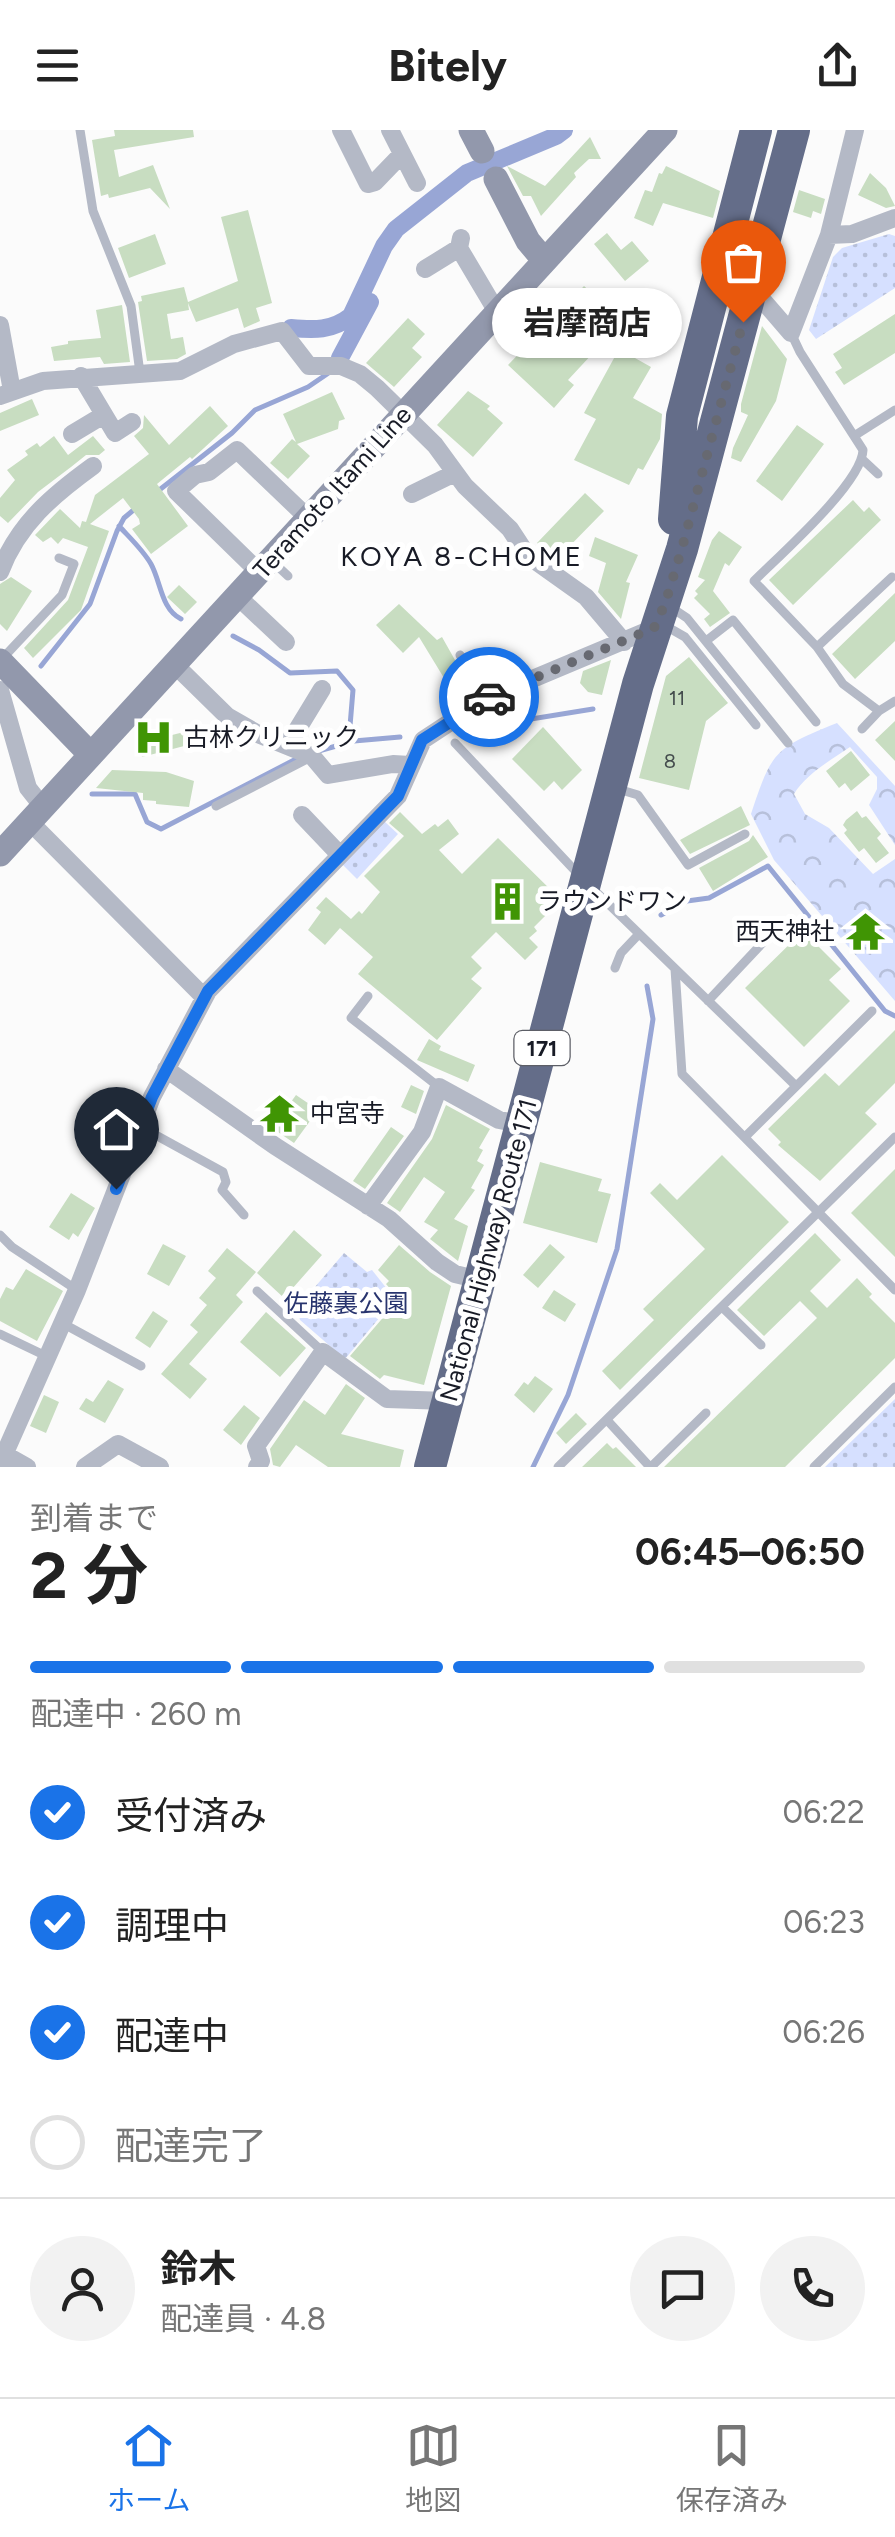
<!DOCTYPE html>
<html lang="ja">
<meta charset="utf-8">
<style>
:root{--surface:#fff;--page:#f2f2f2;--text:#222;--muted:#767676;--line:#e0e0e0;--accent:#1a73e8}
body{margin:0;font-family:Figtree,"Noto Sans JP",sans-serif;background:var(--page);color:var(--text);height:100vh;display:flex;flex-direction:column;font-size:38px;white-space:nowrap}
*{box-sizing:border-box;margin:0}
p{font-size:32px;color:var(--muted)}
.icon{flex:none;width:55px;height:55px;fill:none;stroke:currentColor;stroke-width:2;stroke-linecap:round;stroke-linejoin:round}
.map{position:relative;height:1337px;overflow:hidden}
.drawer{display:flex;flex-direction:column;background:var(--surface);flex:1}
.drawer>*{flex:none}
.pin{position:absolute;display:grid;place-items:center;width:85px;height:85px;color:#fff;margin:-102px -42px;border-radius:50% 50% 50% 0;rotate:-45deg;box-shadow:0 0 10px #0007}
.pin .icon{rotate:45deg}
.courier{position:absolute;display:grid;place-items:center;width:100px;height:100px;margin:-50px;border:8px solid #1a73e8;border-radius:50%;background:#fff;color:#222;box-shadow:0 2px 12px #0007}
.bubble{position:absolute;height:70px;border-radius:35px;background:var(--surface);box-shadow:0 2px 8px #0004;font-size:32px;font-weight:700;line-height:70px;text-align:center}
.summary em{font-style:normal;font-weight:700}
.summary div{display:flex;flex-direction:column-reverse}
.summary{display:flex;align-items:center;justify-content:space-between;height:170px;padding:0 30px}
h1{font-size:65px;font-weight:700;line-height:75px}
.bar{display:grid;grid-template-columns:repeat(4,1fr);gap:15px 10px;align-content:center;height:120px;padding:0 30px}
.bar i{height:12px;border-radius:8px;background:var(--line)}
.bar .selected{background:var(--accent)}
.bar p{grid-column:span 4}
.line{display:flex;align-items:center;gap:25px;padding:0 30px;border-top:2px solid var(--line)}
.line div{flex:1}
.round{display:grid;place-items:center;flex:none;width:105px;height:105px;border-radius:52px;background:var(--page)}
ol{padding:0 30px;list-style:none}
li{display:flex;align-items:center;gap:30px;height:110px}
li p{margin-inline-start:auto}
li .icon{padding:10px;border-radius:50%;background:var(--accent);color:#fff;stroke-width:4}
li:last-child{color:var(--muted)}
li i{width:55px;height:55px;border:5px solid var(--line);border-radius:50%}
header{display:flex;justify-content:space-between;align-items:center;height:130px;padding:0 30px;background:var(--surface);font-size:45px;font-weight:700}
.tabs{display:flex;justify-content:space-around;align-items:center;height:140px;border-top:2px solid var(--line);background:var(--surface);font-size:28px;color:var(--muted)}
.tabs a{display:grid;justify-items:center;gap:5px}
.tabs .selected{color:var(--accent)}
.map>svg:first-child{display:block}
.green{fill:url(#green-dots)}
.forest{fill:url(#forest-crowns)}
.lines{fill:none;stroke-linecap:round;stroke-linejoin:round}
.stream{stroke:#98a6d5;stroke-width:5}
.canal{stroke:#98a6d5;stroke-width:18}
.building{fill:#c8ddc1}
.lane{stroke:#b4b9c6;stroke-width:9}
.street{stroke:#b4b9c6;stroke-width:18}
.secondary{stroke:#9298ac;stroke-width:25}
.highway{stroke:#646d89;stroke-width:32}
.done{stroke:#676971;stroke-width:10;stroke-dasharray:0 18}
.route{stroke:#1a73e8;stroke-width:12}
.labels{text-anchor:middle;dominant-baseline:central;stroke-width:10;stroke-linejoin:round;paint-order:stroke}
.number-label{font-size:20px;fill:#444c4d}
.shield{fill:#fff;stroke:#5d5f67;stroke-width:2.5}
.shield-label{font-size:22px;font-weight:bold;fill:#181b26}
.street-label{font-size:25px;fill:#181b26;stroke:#fff}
.poi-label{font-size:25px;fill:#181b26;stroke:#fff;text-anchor:start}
.park-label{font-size:25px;fill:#28346e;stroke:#fff}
.neighbourhood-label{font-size:28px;letter-spacing:2.5px;fill:#181b26;stroke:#fff}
</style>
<header><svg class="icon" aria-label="menu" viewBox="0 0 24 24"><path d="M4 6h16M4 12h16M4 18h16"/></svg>Bitely<svg class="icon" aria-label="share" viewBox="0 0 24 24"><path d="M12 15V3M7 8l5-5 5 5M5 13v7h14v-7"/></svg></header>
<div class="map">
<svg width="895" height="1337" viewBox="0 0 895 1337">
<defs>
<pattern id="green-dots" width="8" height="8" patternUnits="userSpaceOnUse" patternTransform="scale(2.5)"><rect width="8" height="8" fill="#d6e0ff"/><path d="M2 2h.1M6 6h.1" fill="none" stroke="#b7c0da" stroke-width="1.8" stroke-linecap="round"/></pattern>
<pattern id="forest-crowns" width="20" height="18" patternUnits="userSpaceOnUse" patternTransform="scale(2.5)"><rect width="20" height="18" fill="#d6e0ff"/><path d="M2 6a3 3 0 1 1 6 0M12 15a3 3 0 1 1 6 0" fill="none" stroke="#b7c0da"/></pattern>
</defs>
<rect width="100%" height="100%" fill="#fbfbfb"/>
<path class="green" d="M889 104 895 106V158L816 209 809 200 833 127 842 118Z
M384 691 398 704 357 749 341 733Z
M344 1123 367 1142 372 1140 395 1169 345 1229 300 1190 297 1178Z
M895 1269V1337H825Z"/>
<path class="forest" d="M837 593 895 656V715L869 675 877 659V647L850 617C831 630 806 644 794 664L805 684 829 698 873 744 895 729V871L774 730 751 684C772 620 775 618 837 593Z"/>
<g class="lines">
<path class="stream" d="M158 361 232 303 255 280 308 257 330 242
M119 396C130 408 143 420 151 434 161 452 161 479 181 489
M233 506 259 520 290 543 337 541 353 560 350 596 354 611 400 607
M41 536 90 474 117 401 124 388 137 377
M470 599 593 579
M315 622 354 611
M92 664H135L147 692 161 699 298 628
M661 785 687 771 709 768 768 736 885 881 895 886
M533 1337 568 1265 617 1119 653 889 647 856"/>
<path class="canal" d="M291 198C314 200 332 201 351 186L384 116 396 99 467 43 556 6 564 0
M340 228 370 172"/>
</g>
<path class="building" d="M114 0H193L194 7 114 20 119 47 153 35 170 79 150 58 109 68 108 64 101 66 92 10 115 6Z
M590 7 601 29H589L574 43 576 47 541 86 531 66H523L507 36 545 56Z
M666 36 720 61 713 88 663 73 653 96 634 88 645 60 652 62 659 43 662 44Z
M870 43 886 58 895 76 886 78 858 65Z
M799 60 825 69 821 84 813 81 811 88 793 82Z
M248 80 272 173 256 178 260 191 244 198 238 178 196 192 188 173 189 180 167 184 171 209 183 207 186 224 177 229 147 231 138 172 142 171 141 166 184 157 188 172 238 151 221 87Z
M607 103 621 120 632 111 649 131 625 151 594 114Z
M155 104 166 134 129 148 118 118Z
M584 156 617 186 614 188 620 194 568 250 574 255 554 278 508 235Z
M122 175 130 232 104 234 100 227 54 231 51 217 68 214V211L101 208 96 180Z
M895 184V223L844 255 835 242 842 238 833 224Z
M408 188 425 204 412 218 422 227 394 257 366 233Z
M762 196 787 229 776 271 741 332 731 328 733 318 748 285 741 282V274Z
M619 219 651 237 633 268 662 284 660 309 643 340 638 338 629 355 574 330 596 289 584 283Z
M468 261 490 276 487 279 503 293 473 327 437 295Z
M332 262 345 289 339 291 338 299 297 314 310 326 288 349 270 333 292 309 296 312 283 284Z
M32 269 39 285 0 301V283Z
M210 276 228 296 192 329 190 327 157 354 188 396 151 424 132 399 140 394 139 389 123 368 90 394 109 401 81 480 33 528 24 518 68 470 88 417 63 408 58 414 51 407 43 412 35 405 60 379 80 398 82 391 86 392 95 365 149 324 134 306 143 298 144 285 169 315Z
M797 295 824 314 782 371 756 351Z
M54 306 68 325 93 306 105 320 99 325H86L71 337 38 362 8 393 0 386V368L15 350 7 340 28 325 25 321 37 313 40 317Z
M585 363 604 381 556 430 537 413Z
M853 370 864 382 869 377 881 390 793 475 769 450Z
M719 401 742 417 729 436 725 433 713 461 730 483 710 497 704 489 710 484 694 468 698 464 695 461 705 450 698 447 712 410Z
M595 407 638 425 626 452 630 453 621 489 598 462 606 433 589 426Z
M11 447 32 461 7 501 0 494V454Z
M179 455 197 472 185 484 167 467Z
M895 463V511L855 549 832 524Z
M399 474 437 510 442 507 473 562 458 571 419 507 403 523 376 495Z
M689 527 728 573 706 591 689 660 639 648 666 546Z
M611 530 602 565 588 562 580 553 583 541Z
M895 591V631L875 610Z
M543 597 582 640 562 660 554 651 544 661 512 629Z
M166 598 168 606 184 602 188 615 142 627 138 611 148 609 147 603Z
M851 621 870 645 851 661 845 653 839 658 826 641Z
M112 640 166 642 194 651 189 677 156 674V671L143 670V663L96 658Z
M741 676 750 695 690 724 680 710Z
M857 681 862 688 866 686 881 704 877 708 889 723 876 733 864 718 859 722 844 703 847 700 843 695 846 690Z
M400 682 422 704 435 694 438 697 448 689 459 704 439 720 462 744 498 708 555 764 541 778 547 784 534 797 537 801 529 808 538 817 525 830 496 802 471 827 482 838 471 849 482 858 437 910 358 844 373 827 340 798 325 815 308 800 321 782 316 778 326 767 351 789 359 781 362 784 380 762 364 746 404 706 389 693Z
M753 705 768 727 713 761 699 738 749 711Z
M803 801 841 839 829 850 850 871 804 917 745 858Z
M895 900V953L865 983 877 994 820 1051 778 1015 781 1012 768 999 825 943 839 956Z
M429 909 441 916 439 920 475 935 468 952 417 930Z
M411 955 424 961 416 984 401 977Z
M296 965 318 980 294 1013 275 1000 280 993 277 991Z
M446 975 490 999 479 1018 483 1020 477 1031 484 1035 471 1058 475 1060 454 1089 468 1096 458 1131 430 1109 438 1100 424 1092 445 1062 424 1047 400 1082 387 1073 432 1009Z
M391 997 404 1006 365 1059 353 1051Z
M722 1025 789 1092 620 1260 602 1241 654 1190 643 1179 705 1119 650 1063 660 1053 677 1070Z
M540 1032 602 1049 598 1061 611 1064 597 1113 523 1093Z
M895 1039V1127L851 1083Z
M71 1063 95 1078 78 1107 73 1103 69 1110 49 1097Z
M294 1100 322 1125 284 1168 257 1143Z
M815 1103 841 1130 810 1161 827 1178 857 1148 872 1164 869 1167 895 1193V1228L785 1337H664L817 1188 800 1171 764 1206 737 1180Z
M163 1114 186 1126 169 1156 147 1144Z
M550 1114 565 1127 538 1158 523 1145Z
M399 1115 430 1142 451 1156 424 1255 384 1245 380 1249 350 1226 399 1169 386 1154 389 1151 378 1140Z
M227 1118 256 1142 236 1165 243 1172 189 1234 207 1249 190 1269 161 1244 198 1202 190 1195 207 1175 199 1168 216 1148 208 1141Z
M26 1139 63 1161 37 1211 0 1191V1169L6 1157 13 1160Z
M554 1160 576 1174 565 1192 542 1178Z
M153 1181 168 1191 150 1218 135 1208Z
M266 1182 306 1218 280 1247 240 1212Z
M535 1246 553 1259 534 1283 514 1265 524 1252 528 1255Z
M108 1250 124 1259 105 1293 79 1279 86 1268 93 1272Z
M346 1254 365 1268 341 1304 404 1320 400 1337H328L296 1315 280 1337 273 1335 270 1319 304 1270 325 1285Z
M44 1265 59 1272 46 1303 30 1296Z
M244 1275 260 1288 241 1315 223 1300Z
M576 1283 587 1294 566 1314 556 1303Z
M607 1313 613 1319 616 1317 636 1337H582Z"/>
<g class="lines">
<path class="lane" d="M80 0 93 81 131 176 140 243
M791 203 800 222 863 320C862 353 780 425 754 451L817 517 843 554 879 581 895 571
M854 306 895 280
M863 330 878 344
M272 431 288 446
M669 476 687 488 788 613
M664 495 685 507 756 595
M706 511 733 490 816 592
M817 517 892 447
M460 525 487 568
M2 529 62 465 74 434 59 428
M862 599 879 581
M455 613 580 746
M618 659 638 665 688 735 745 704
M216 676 311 627
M591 757 796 956
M615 838 621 823 639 804
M675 839 682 944 895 1160
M368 866 351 888 439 957
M708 871 770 805
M141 997 223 1042 226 1052 222 1060 244 1085
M745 1007 872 881
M0 1105 12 1117 77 1160
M257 1161 323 1222
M722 1177 761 1215
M62 1193 141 1236
M0 1204 46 1226
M607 1290 650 1337
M558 1337 895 1007
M651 1337 706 1283
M814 1337 895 1257"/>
<path class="street" d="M341 0 368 54 375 52 402 24
M390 0 417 53
M829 105 852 104 895 88
M461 108 459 118 497 182
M425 139 459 118
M752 158 791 203 829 105 855 0
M0 195 12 261
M81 246 115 303 132 292
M0 266 43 251 180 241 234 214 282 201 309 236H341L360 244 377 258 435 315 465 356 510 399 527 425 586 467 624 512
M72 304 102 286
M412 364 455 343
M0 442C18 394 53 365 93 336
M259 442 176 361 195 345 209 342 237 320 308 388
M237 466 286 512
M174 534 227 586 260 605 312 626 328 645 393 634 410 635
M0 560 28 658 43 677
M285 614 294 605 322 559
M302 685 340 725
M30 692 204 867
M166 939 275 1016 389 1089 437 1132 455 1144 480 1150
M368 1076 422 1002 439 957 499 990 521 994
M4 1324 27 1337
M0 1334 77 1160 152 967 208 861 398 666 423 610 487 568 654 498
M85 1337 118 1314 160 1337
M257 1337 261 1331 256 1316 323 1222 387 1269 447 1271"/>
<path class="secondary" d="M471 0 482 21
M496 49 528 111 544 130
M0 531 91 625
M0 724 665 0"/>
<path class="highway" d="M674 389 682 286 756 0
M430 1337 638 554 682 419 794 0"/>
</g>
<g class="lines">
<path class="done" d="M489 567 654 498 665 474 682 418 743 192"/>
<path class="route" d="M116 1059 152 967 208 861 398 666 422 610 489 567"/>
</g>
<defs>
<symbol id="hospital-bare" viewBox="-9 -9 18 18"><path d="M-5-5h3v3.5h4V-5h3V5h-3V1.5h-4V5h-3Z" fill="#409504" stroke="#fff" stroke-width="2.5" paint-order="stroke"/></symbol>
<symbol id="building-bare" viewBox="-9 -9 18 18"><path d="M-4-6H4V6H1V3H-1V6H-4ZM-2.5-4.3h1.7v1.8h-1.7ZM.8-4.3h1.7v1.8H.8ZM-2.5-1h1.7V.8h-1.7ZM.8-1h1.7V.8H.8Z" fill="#409504" stroke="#fff" stroke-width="2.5" paint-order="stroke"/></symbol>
<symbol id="temple-bare" viewBox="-9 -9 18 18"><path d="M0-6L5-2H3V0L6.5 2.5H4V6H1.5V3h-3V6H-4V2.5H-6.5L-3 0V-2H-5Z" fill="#409504" stroke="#fff" stroke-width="2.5" paint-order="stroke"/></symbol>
</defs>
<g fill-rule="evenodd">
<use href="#hospital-bare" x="126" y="580" width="55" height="55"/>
<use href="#building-bare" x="480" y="744" width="55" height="55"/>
<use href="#temple-bare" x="838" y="774" width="55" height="55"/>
<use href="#temple-bare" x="252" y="956" width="55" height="55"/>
</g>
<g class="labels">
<g class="number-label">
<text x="677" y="568">11</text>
<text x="670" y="631">8</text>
</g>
<rect class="shield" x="514.5" y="901" width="55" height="34" rx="8"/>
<g class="shield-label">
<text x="542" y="918">171</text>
</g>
<g class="street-label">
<text transform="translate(332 362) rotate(-48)">Teramoto Itami Line</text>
<text transform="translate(488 1120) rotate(-75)">National Highway Route 171</text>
</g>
<g class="poi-label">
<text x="184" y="607">古林クリニック</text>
<text x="537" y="771">ラウンドワン</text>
<text x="835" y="801" text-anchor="end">西天神社</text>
<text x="310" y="983">中宮寺</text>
</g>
<g class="park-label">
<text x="346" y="1173">佐藤裏公園</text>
</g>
<g class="neighbourhood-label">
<text x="462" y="426">KOYA 8-CHOME</text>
</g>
</g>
</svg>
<div class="pin" style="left:743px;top:192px;background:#ea580c"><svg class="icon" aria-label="bag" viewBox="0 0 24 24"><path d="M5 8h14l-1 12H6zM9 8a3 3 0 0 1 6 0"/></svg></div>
<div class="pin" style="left:116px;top:1059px;background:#1f2937"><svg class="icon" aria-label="home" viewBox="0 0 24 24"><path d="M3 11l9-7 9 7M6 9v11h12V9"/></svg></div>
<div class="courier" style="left:489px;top:567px"><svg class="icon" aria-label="car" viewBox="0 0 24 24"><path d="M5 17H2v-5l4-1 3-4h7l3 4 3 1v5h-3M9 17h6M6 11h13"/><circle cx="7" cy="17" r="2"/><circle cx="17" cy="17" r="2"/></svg></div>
<div class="bubble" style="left:492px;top:158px;width:190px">岩摩商店</div>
</div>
<section class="drawer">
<div class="summary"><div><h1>2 分</h1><p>到着まで</p></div><em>06:45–06:50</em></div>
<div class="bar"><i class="selected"></i><i class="selected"></i><i class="selected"></i><i></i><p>配達中 · 260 m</p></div>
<ol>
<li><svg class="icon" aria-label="check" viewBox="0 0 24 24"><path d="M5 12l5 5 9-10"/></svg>受付済み<p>06:22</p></li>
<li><svg class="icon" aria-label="check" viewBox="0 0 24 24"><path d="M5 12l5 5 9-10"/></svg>調理中<p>06:23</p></li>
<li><svg class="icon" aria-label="check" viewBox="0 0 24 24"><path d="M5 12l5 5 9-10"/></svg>配達中<p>06:26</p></li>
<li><i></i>配達完了</li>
</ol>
<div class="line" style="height:180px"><a class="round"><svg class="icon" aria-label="person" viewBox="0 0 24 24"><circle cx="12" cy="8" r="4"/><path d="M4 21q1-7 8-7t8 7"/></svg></a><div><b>鈴木</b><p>配達員 · 4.8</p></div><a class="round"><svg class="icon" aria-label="chat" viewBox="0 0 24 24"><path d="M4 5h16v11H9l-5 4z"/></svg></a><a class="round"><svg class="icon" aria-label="phone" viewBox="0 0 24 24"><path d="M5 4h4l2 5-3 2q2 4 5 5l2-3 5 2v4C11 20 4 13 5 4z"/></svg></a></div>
</section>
<nav class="tabs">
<a class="selected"><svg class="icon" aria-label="home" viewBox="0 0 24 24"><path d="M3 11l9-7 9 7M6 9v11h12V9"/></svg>ホーム</a>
<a><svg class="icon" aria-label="map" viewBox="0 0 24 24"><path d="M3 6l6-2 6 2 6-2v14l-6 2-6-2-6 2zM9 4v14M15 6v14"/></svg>地図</a>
<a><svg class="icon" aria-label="saved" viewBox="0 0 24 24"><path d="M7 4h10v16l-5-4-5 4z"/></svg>保存済み</a>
</nav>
